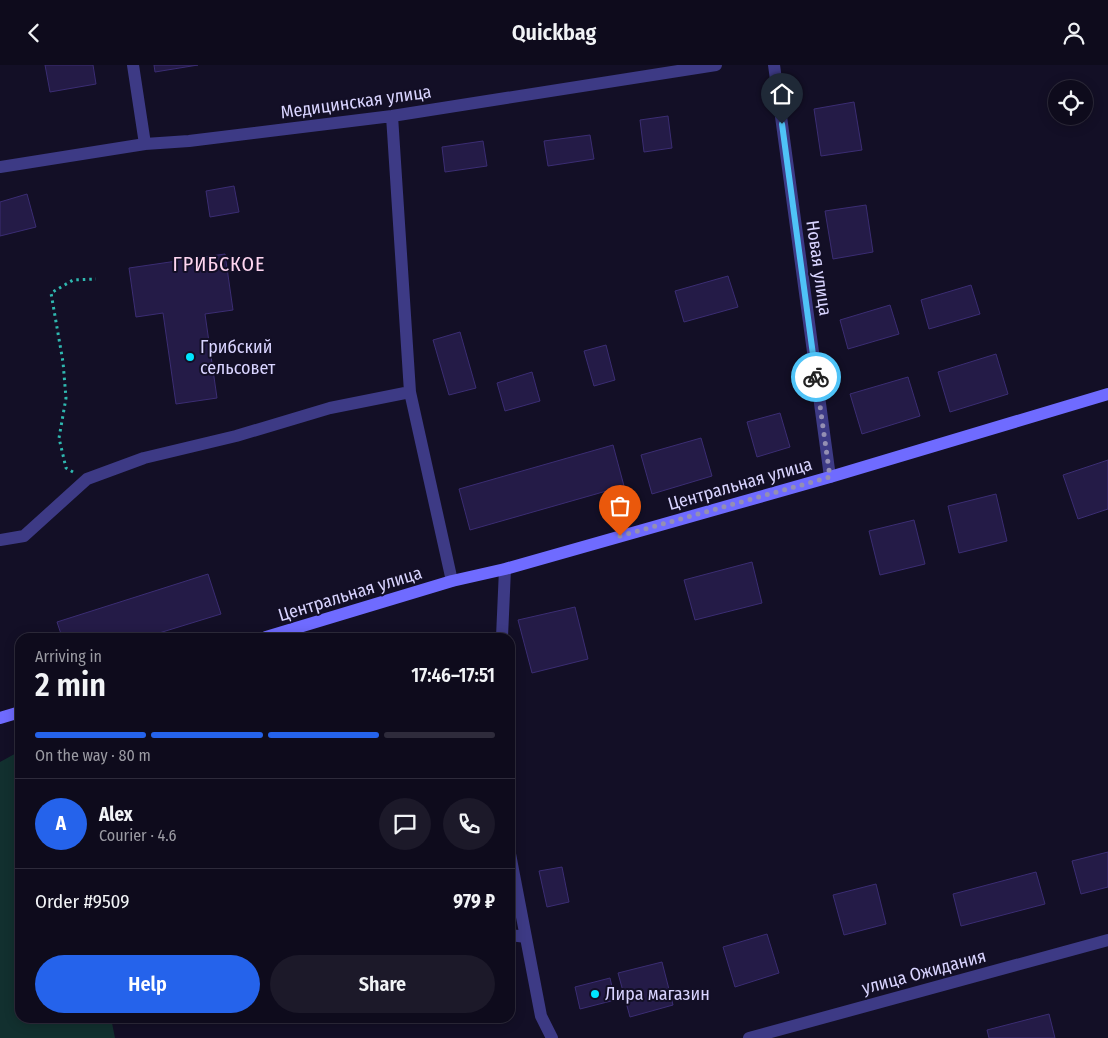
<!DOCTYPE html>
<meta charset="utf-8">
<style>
:root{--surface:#0e0b1c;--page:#1c1929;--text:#f1f3f6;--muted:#9b9ba3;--line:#2e2b3b;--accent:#2563eb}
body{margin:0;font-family:"Fira Sans Condensed",sans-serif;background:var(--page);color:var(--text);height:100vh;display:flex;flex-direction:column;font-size:19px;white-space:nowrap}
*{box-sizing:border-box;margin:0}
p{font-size:16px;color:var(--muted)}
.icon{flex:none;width:28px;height:28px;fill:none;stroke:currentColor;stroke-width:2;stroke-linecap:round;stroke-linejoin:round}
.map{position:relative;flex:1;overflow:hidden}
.side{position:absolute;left:15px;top:568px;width:500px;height:390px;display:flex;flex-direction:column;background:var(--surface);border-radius:15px;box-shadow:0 2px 12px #0003,0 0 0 1px var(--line)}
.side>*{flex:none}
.controls{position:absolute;left:1048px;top:15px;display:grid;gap:10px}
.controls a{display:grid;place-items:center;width:45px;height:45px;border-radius:50%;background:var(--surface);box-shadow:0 2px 12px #0003,0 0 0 1px var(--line);font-size:25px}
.pin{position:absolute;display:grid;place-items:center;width:42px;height:42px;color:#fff;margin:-51px -21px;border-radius:50% 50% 50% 0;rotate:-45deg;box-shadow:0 0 5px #0007}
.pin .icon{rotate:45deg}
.courier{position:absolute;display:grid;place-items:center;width:50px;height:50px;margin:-25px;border:4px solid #4fc3f7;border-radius:50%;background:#fff;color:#222;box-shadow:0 1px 6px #0007}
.summary em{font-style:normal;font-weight:600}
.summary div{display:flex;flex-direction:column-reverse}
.summary{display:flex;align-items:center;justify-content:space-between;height:85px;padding:0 20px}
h1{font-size:32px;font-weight:600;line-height:38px}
.bar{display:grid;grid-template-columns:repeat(4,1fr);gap:8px 5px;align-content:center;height:60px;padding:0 20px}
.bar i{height:6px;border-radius:4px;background:var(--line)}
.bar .on{background:var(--accent)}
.bar p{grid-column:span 4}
.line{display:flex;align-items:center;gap:12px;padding:0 20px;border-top:1px solid var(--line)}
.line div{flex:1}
.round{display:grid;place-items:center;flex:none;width:52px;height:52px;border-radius:26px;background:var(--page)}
.action{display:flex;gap:10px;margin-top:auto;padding:10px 20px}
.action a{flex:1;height:58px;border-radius:30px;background:var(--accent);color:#fff;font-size:20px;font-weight:600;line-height:58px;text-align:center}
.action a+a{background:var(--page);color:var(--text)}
header{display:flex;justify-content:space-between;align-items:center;height:65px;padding:0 20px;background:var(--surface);font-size:22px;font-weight:600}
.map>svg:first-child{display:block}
.green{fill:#12302f}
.building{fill:#241b47;stroke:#3b2d73}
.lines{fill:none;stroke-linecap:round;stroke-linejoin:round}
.path{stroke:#2fb8b0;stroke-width:3;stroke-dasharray:2.5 4;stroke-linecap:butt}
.street{stroke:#3d3a85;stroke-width:12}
.secondary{stroke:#6f6bff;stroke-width:12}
.done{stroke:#948fb3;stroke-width:5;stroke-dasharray:0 9}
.route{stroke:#4fc3f7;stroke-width:6}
.poi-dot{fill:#00e5ff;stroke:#130f26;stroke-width:2}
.labels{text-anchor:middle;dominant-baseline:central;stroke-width:4;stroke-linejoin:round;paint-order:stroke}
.street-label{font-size:18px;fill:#d9d4ff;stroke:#130f26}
.poi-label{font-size:18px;fill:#d9d4ff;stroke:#130f26;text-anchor:start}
.quarter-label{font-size:20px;letter-spacing:1px;fill:#ffd6f0;stroke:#130f26}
</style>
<header><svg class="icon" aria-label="back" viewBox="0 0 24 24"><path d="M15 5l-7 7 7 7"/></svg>Quickbag<svg class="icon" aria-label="person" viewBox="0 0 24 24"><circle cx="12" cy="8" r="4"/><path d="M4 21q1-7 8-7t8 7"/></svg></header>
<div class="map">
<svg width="1108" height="973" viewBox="0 0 1108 973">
<rect width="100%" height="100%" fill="#130f26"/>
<path class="green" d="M20 686V952L111 953 115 973H0V697Z"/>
<path class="building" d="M45 0H93L96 19 50 27Z
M154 0H198L155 7Z
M854 37 862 85 821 91 814 44Z
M668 51 672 83 644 87 640 55Z
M590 70 594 94 548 101 544 76Z
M483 76 487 101 445 107 442 82Z
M234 121 239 147 210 152 206 126Z
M27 129 36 162 0 171V137Z
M866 140 873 187 833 194 825 146Z
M225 189 233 245 205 249 217 333 176 339 163 248 136 252 129 203Z
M728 211 738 242 684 257 675 226Z
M971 220 980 249 929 264 921 235Z
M890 240 899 269 848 284 840 255Z
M460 267 476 323 449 330 433 275Z
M606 280 615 315 594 321 584 286Z
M996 289 1008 329 950 347 938 307Z
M532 307 540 336 505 346 497 318Z
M908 312 920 351 862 369 850 329Z
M780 348 790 382 757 392 747 357Z
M701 373 712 411 652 429 641 390Z
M613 380 624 421 470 465 459 424Z
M1108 395V444L1078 454 1063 410Z
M996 429 1007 476 959 488 948 441Z
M914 455 925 499 880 510 869 466Z
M752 497 762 538 695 555 684 515Z
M208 509 221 549 146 572H62L57 557Z
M575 542 588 594 532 608 518 555Z
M1108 787V822L1081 829 1072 796Z
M562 802 569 837 547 842 539 806Z
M1036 807 1045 839 961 861 953 829Z
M876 819 886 859 844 870 833 830Z
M767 869 779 908 735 922 723 882Z
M662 897 673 940 630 952 618 908Z
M610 913 615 935 580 944 575 922Z
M1049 949 1055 973H989L987 965Z"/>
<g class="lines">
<path class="path" d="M73 407 66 403 59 373 66 333 63 297 51 228 73 215 96 214"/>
<path class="street" d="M133 0 145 79
M774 0 830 412
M392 51 410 327 452 516
M0 102 145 79 189 76 392 51 716 0
M0 475 24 471 87 414 144 393 236 371 330 343 410 327
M502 572 505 504
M510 789 541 951 552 973
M510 870 526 872
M749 973 1108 875"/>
<path class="secondary" d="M266 572 452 516 505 504 830 412 1108 329
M0 653 20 647"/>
</g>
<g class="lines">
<path class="done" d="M620 471 830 412 816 312"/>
<path class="route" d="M782 59 816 312"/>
</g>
<g class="poi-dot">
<circle cx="190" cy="292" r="5"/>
<circle cx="595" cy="929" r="5"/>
</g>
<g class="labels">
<g class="street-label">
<text transform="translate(356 37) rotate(-8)">Медицинская улица</text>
<text transform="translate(819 203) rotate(82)">Новая улица</text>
<text transform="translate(740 419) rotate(-16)">Центральная улица</text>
<text transform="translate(350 529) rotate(-17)">Центральная улица</text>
<text transform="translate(924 907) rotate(-15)">улица Ожидания</text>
</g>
<g class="poi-label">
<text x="200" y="282">Грибский<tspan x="200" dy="21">сельсовет</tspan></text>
<text x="605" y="929">Лира магазин</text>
</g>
<g class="quarter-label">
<text x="219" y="199">ГРИБСКОЕ</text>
</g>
</g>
</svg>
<div class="controls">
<a><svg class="icon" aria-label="locate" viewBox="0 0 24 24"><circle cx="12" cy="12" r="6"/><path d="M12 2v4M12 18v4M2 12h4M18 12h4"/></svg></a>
</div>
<div class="pin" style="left:620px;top:471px;background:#ea580c"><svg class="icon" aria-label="bag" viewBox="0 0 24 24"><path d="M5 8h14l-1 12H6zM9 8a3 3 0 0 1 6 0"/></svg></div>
<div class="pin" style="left:782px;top:59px;background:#1f2937"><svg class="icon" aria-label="home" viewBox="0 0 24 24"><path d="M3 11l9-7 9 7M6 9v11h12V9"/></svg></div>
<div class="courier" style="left:816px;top:312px"><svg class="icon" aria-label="bike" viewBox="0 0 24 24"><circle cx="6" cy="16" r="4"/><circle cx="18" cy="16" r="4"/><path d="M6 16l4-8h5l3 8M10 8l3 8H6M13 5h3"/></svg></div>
<section class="side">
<div class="summary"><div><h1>2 min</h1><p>Arriving in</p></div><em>17:46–17:51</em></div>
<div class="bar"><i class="on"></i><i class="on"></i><i class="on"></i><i></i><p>On the way · 80 m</p></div>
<div class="line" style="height:90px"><b class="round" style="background:var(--accent);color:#fff">A</b><div><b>Alex</b><p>Courier · 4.6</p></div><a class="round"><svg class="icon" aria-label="chat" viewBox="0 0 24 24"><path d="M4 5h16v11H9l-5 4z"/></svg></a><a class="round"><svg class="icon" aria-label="phone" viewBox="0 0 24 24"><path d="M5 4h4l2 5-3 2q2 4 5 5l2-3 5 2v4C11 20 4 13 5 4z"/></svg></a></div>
<div class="line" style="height:65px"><div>Order #9509</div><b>979 ₽</b></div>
<div class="action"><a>Help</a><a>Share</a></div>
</section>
</div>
